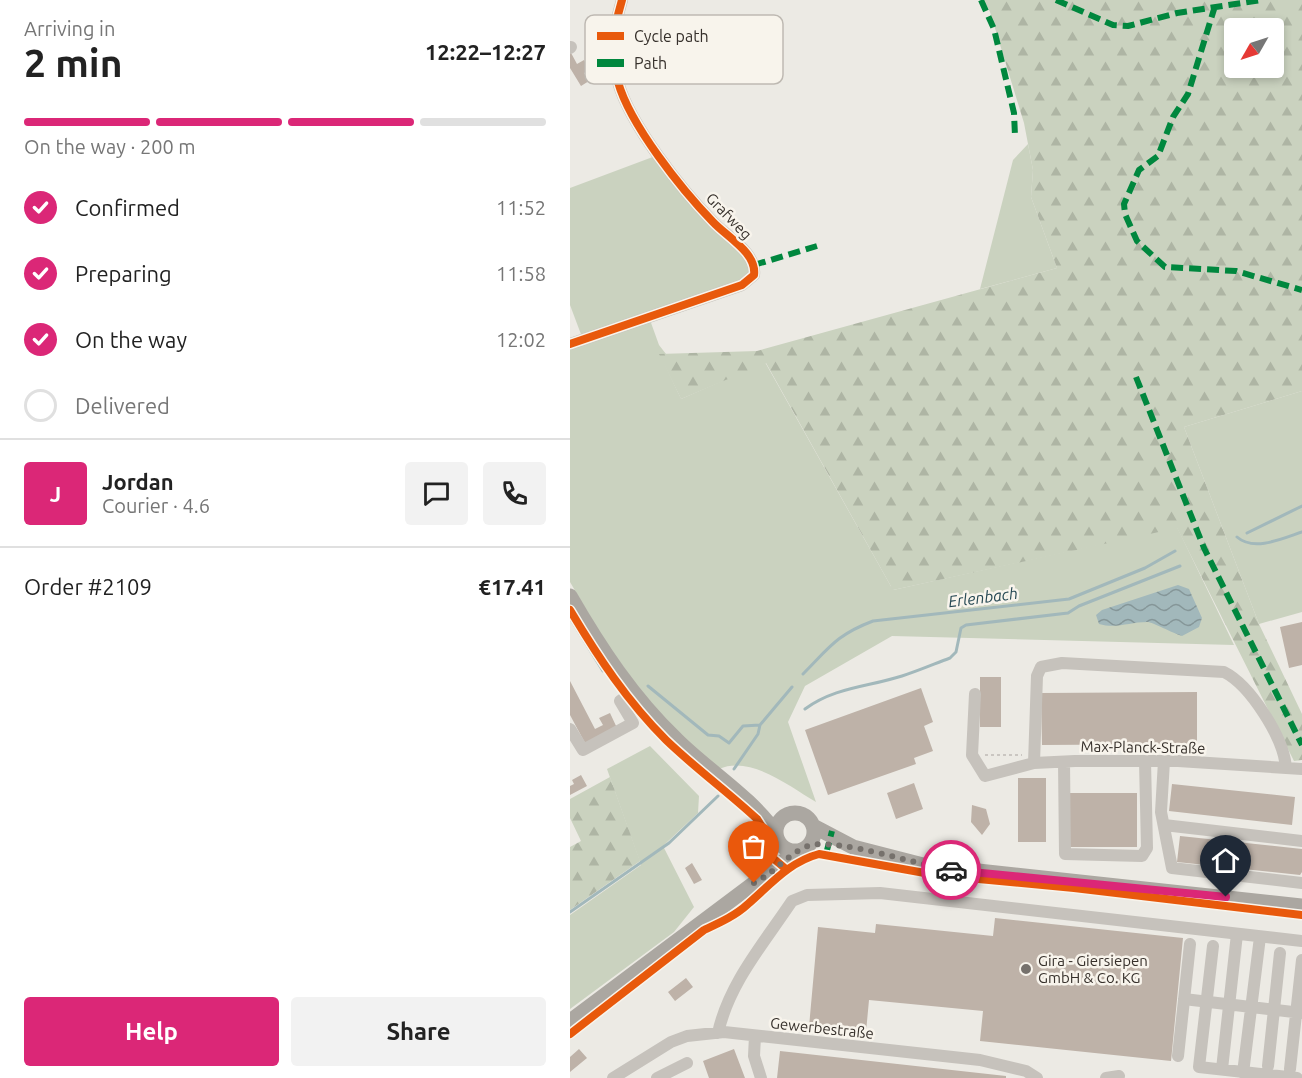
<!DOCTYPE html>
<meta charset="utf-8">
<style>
:root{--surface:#fff;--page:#f2f2f2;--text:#222;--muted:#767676;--line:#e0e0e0;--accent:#db2777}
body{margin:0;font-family:Ubuntu,sans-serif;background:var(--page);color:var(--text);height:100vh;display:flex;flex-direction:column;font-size:22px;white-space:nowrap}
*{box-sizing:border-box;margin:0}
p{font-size:20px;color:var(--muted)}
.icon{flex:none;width:33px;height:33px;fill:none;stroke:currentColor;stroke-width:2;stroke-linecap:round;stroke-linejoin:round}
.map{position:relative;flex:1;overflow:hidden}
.drawer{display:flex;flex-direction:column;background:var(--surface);width:570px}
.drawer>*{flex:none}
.needle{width:39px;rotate:231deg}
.fabs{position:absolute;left:654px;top:18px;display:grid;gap:12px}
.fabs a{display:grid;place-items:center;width:60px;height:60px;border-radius:6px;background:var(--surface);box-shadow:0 3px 9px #0003;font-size:30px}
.pin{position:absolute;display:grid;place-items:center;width:51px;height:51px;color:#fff;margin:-62px -26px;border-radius:50% 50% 50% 0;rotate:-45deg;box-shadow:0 0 6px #0007}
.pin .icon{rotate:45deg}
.courier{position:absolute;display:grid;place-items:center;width:60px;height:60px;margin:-30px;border:4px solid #db2777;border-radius:50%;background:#fff;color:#222;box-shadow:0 2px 8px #0007}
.overview em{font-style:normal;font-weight:700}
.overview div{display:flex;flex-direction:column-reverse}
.overview{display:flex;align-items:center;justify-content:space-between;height:102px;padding:0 24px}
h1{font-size:39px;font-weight:700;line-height:45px}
.bar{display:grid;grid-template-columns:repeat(4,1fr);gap:9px 6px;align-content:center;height:72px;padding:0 24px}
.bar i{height:8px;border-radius:4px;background:var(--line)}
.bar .selected{background:var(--accent)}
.bar p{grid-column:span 4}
.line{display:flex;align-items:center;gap:15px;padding:0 24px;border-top:2px solid var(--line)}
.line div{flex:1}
.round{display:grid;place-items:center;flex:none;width:63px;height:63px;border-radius:6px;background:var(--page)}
ol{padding:0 24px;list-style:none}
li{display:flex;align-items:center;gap:18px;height:66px}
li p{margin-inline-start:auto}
li .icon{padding:6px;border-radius:50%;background:var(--accent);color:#fff;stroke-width:4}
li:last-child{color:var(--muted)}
li i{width:33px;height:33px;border:3px solid var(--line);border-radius:50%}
.cta{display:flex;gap:12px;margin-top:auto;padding:12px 24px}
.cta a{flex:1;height:69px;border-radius:6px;background:var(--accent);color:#fff;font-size:24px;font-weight:700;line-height:69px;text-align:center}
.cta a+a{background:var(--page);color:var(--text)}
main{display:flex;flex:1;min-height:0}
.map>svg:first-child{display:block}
.grass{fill:#cad2bf}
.forest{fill:url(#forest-firs);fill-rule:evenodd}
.water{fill:url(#water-waves)}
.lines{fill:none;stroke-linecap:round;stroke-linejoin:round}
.stream{stroke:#a2b8bb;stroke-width:3}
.building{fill:#beb2a8}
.path{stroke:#bebbb5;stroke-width:1.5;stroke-dasharray:3 3;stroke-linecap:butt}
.minor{stroke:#c6c2bc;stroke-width:12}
.major{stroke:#aba7a1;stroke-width:15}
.quiet{stroke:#00873e;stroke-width:6;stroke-dasharray:12 6;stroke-linecap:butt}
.cycleway-casing{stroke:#f8f4ec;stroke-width:11}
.cycleway{stroke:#e8590c;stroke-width:8}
.done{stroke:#76716c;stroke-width:6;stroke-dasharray:0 10.8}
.route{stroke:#db2777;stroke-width:8}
.poi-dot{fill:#76716c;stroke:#f8f4ec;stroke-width:2}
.labels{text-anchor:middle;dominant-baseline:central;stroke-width:5;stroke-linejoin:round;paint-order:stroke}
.street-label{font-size:15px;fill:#36302b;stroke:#f8f4ec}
.poi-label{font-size:15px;fill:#36302b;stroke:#f8f4ec;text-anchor:start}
.water-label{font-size:16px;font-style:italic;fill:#254853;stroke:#f8f4ec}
.key{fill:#f8f4ec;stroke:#beb9b2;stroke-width:1.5}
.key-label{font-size:16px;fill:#36302b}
</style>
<main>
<section class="drawer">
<div class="overview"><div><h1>2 min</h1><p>Arriving in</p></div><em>12:22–12:27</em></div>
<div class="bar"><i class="selected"></i><i class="selected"></i><i class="selected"></i><i></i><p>On the way · 200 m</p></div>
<ol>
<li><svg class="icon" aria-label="check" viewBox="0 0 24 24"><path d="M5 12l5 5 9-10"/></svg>Confirmed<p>11:52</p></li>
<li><svg class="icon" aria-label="check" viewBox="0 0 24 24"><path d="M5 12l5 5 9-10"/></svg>Preparing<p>11:58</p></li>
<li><svg class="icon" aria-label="check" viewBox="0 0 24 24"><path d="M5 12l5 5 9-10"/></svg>On the way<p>12:02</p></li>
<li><i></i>Delivered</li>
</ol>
<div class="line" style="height:108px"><b class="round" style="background:var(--accent);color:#fff">J</b><div><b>Jordan</b><p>Courier · 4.6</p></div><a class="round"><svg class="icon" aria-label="chat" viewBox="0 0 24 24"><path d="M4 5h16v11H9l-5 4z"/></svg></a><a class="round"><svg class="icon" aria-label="phone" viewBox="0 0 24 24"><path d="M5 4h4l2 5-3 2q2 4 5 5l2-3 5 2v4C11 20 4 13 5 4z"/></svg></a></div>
<div class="line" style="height:78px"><div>Order #2109</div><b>€17.41</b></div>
<div class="cta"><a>Help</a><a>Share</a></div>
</section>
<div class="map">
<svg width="732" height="1078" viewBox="0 0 732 1078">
<defs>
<pattern id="forest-firs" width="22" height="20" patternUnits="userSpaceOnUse" patternTransform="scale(1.5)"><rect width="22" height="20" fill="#cad2bf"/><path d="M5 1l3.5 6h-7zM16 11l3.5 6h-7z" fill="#aeb5a4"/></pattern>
<pattern id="water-waves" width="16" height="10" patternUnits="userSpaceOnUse" patternTransform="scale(1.5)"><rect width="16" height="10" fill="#a2b8bb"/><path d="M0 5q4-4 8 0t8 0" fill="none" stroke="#859698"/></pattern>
</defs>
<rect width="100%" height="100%" fill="#eceae4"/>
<path class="grass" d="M458 144 463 170 461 197 487 268 410 289 443 160Z
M88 155 180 263 178 277 12 337 0 305V188Z
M80 320 89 345 96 354H90L111 399 195 362 323 590 607 527 664 645 322 636 235 686 218 722 246 802C220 787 181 755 149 769L123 749 76 698 34 640 0 582V346Z
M732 391V612L689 624 614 427Z
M80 746 129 796 128 813 93 846 124 907 104 932 0 1009V915L71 865 37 769Z"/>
<path class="forest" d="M414 0H732V391L614 427 689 624 732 714V760L724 761 607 528 323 590 196 363 111 399 89 354 187 351 487 268 461 197 463 170 454 123 420 12ZM664 28H704V68H664Z
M40 777 70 861 0 910V847L11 841 0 818V799Z"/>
<path class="water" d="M608 585 619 589 632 618 629 627 612 636C602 633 583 622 577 622 560 622 546 629 529 624L526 615 532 610Z"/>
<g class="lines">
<path class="stream" d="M677 533 732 506
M667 537C684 552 714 538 732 532
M0 618 33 671
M233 674C259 648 266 635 303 621L499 599 575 568 605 551
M78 686 138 735 149 736 159 743 173 726 190 725
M235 709C265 687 298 687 332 676 348 671 364 664 380 658L386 652 391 628 396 625 498 613 509 606 610 566
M164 769 188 734 190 725 222 687
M0 912 99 843 148 796"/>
</g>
<path class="building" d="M0 51 7 64 14 60 19 70 14 73 19 81 11 86 0 68Z
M732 622V665L719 668 710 627Z
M410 677H431V727H410Z
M0 681 25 729 33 725 29 718 40 713 47 728 15 743 0 715Z
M351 688 363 722 354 726 363 751 344 758 346 764 258 795 235 730Z
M627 692V744L472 745 471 693Z
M11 775 17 786 0 795V786L4 784 2 780Z
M448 778H476V842H448Z
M344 783 353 809 326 819 317 793Z
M602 784 725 797 722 825 599 811Z
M500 793H567V847H500Z
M402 805 416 809 420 824 412 835 401 822Z
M610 836 732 849V872L730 875 607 862Z
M122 863 132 880 124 884 115 868Z
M425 918 613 938 601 1061 410 1041 413 1011 299 1000 296 1032 239 1027 248 927 305 933 306 924 423 936Z
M116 978 123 987 105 1001 98 992Z
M9 1049 17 1058 0 1072V1057Z
M164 1049 175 1078H139L133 1061Z
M210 1051 436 1076V1078H207Z"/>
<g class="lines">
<path class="path" d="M415 755H452"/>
<path class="minor" d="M0 48 1 47
M0 344 172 285 184 275C187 253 157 237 143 222 112 190 60 125 48 82 41 55 44 26 52 0
M405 694 402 755 415 776 464 763 505 761H608L732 769
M0 729 13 750 63 723 50 701 63 692
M594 761 591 812 602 868 732 883
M494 762 495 854 572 856 577 848 575 761
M464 763 467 676 471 667 492 663 654 672C680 685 714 738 716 768
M594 825 732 841
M643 946 629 1067 727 1078
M614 999 732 1013
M148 1033C159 983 194 943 222 901L237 895 310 893 732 941
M185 1036 184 1056 191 1078
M608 1056 620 944
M698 1066 710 953
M652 1069 667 934
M720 1069 732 960
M673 1073 690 937
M43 1078 101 1042 117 1036 154 1032 410 1060 456 1071 467 1078
M87 1078 117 1063
M536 1078 549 1076"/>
<path class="major" d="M0 596C30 648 63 698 106 739 138 771 180 796 206 833
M206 832a19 19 0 1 1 38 0a19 19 0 1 1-38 0Z
M243 826 283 847 353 865 732 906
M0 1021 227 851"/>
<path class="quiet" d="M411 0 424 29 444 113 445 136
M486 0 543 25 558 26 607 13 691 0
M645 6 618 94 603 117 588 156 569 170 554 204 555 214 567 241 595 267 666 271 732 290
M184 265 247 246
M566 377 634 548 732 745
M256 854 262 831"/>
<defs>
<path id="cycleway" d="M0 344 172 285 184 275C187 253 157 237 143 222 112 190 60 125 48 82 41 55 44 26 52 0
M0 610C28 657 57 701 96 740 125 768 158 792 187 819L196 833 197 853 217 870
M0 1034 134 930C149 923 165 916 178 904 200 885 219 862 249 854L366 875 504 888 732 915"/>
</defs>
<use href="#cycleway" class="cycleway-casing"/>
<use href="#cycleway" class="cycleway"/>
</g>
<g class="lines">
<path class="done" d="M184 883C205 873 217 854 238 846 266 837 348 865 381 870"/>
<path class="route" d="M381 870 656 897"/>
</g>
<circle class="poi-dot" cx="456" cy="969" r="6"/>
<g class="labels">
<g class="street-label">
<text transform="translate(159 216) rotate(46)">Grafweg</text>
<text transform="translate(573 747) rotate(1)">Max-Planck-Straße</text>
<text transform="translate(252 1028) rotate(6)">Gewerbestraße</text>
</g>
<g class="poi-label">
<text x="468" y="960">Gira - Giersiepen<tspan x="468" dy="17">GmbH &amp; Co. KG</tspan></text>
</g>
<g class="water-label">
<text transform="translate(413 597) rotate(-7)">Erlenbach</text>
</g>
</g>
<rect x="15" y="15" width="198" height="69" rx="9" class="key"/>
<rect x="27" y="32" width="27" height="8" fill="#e8590c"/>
<rect x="27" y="59" width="27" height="8" fill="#00873e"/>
<g class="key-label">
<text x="64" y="42">Cycle path</text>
<text x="64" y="69">Path</text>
</g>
</svg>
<div class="fabs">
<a><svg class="needle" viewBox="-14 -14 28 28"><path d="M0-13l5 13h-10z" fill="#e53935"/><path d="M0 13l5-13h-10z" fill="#767676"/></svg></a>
</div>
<div class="pin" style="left:184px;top:883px;background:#ea580c"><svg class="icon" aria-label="bag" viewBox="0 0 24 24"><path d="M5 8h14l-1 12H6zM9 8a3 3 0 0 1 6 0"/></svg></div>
<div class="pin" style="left:656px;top:897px;background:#1f2937"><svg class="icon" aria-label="home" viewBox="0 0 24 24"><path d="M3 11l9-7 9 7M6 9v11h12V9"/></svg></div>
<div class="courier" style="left:381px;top:870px"><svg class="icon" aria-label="car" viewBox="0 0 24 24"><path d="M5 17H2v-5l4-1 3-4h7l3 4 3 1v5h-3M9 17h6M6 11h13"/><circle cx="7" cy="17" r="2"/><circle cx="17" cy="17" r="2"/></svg></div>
</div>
</main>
